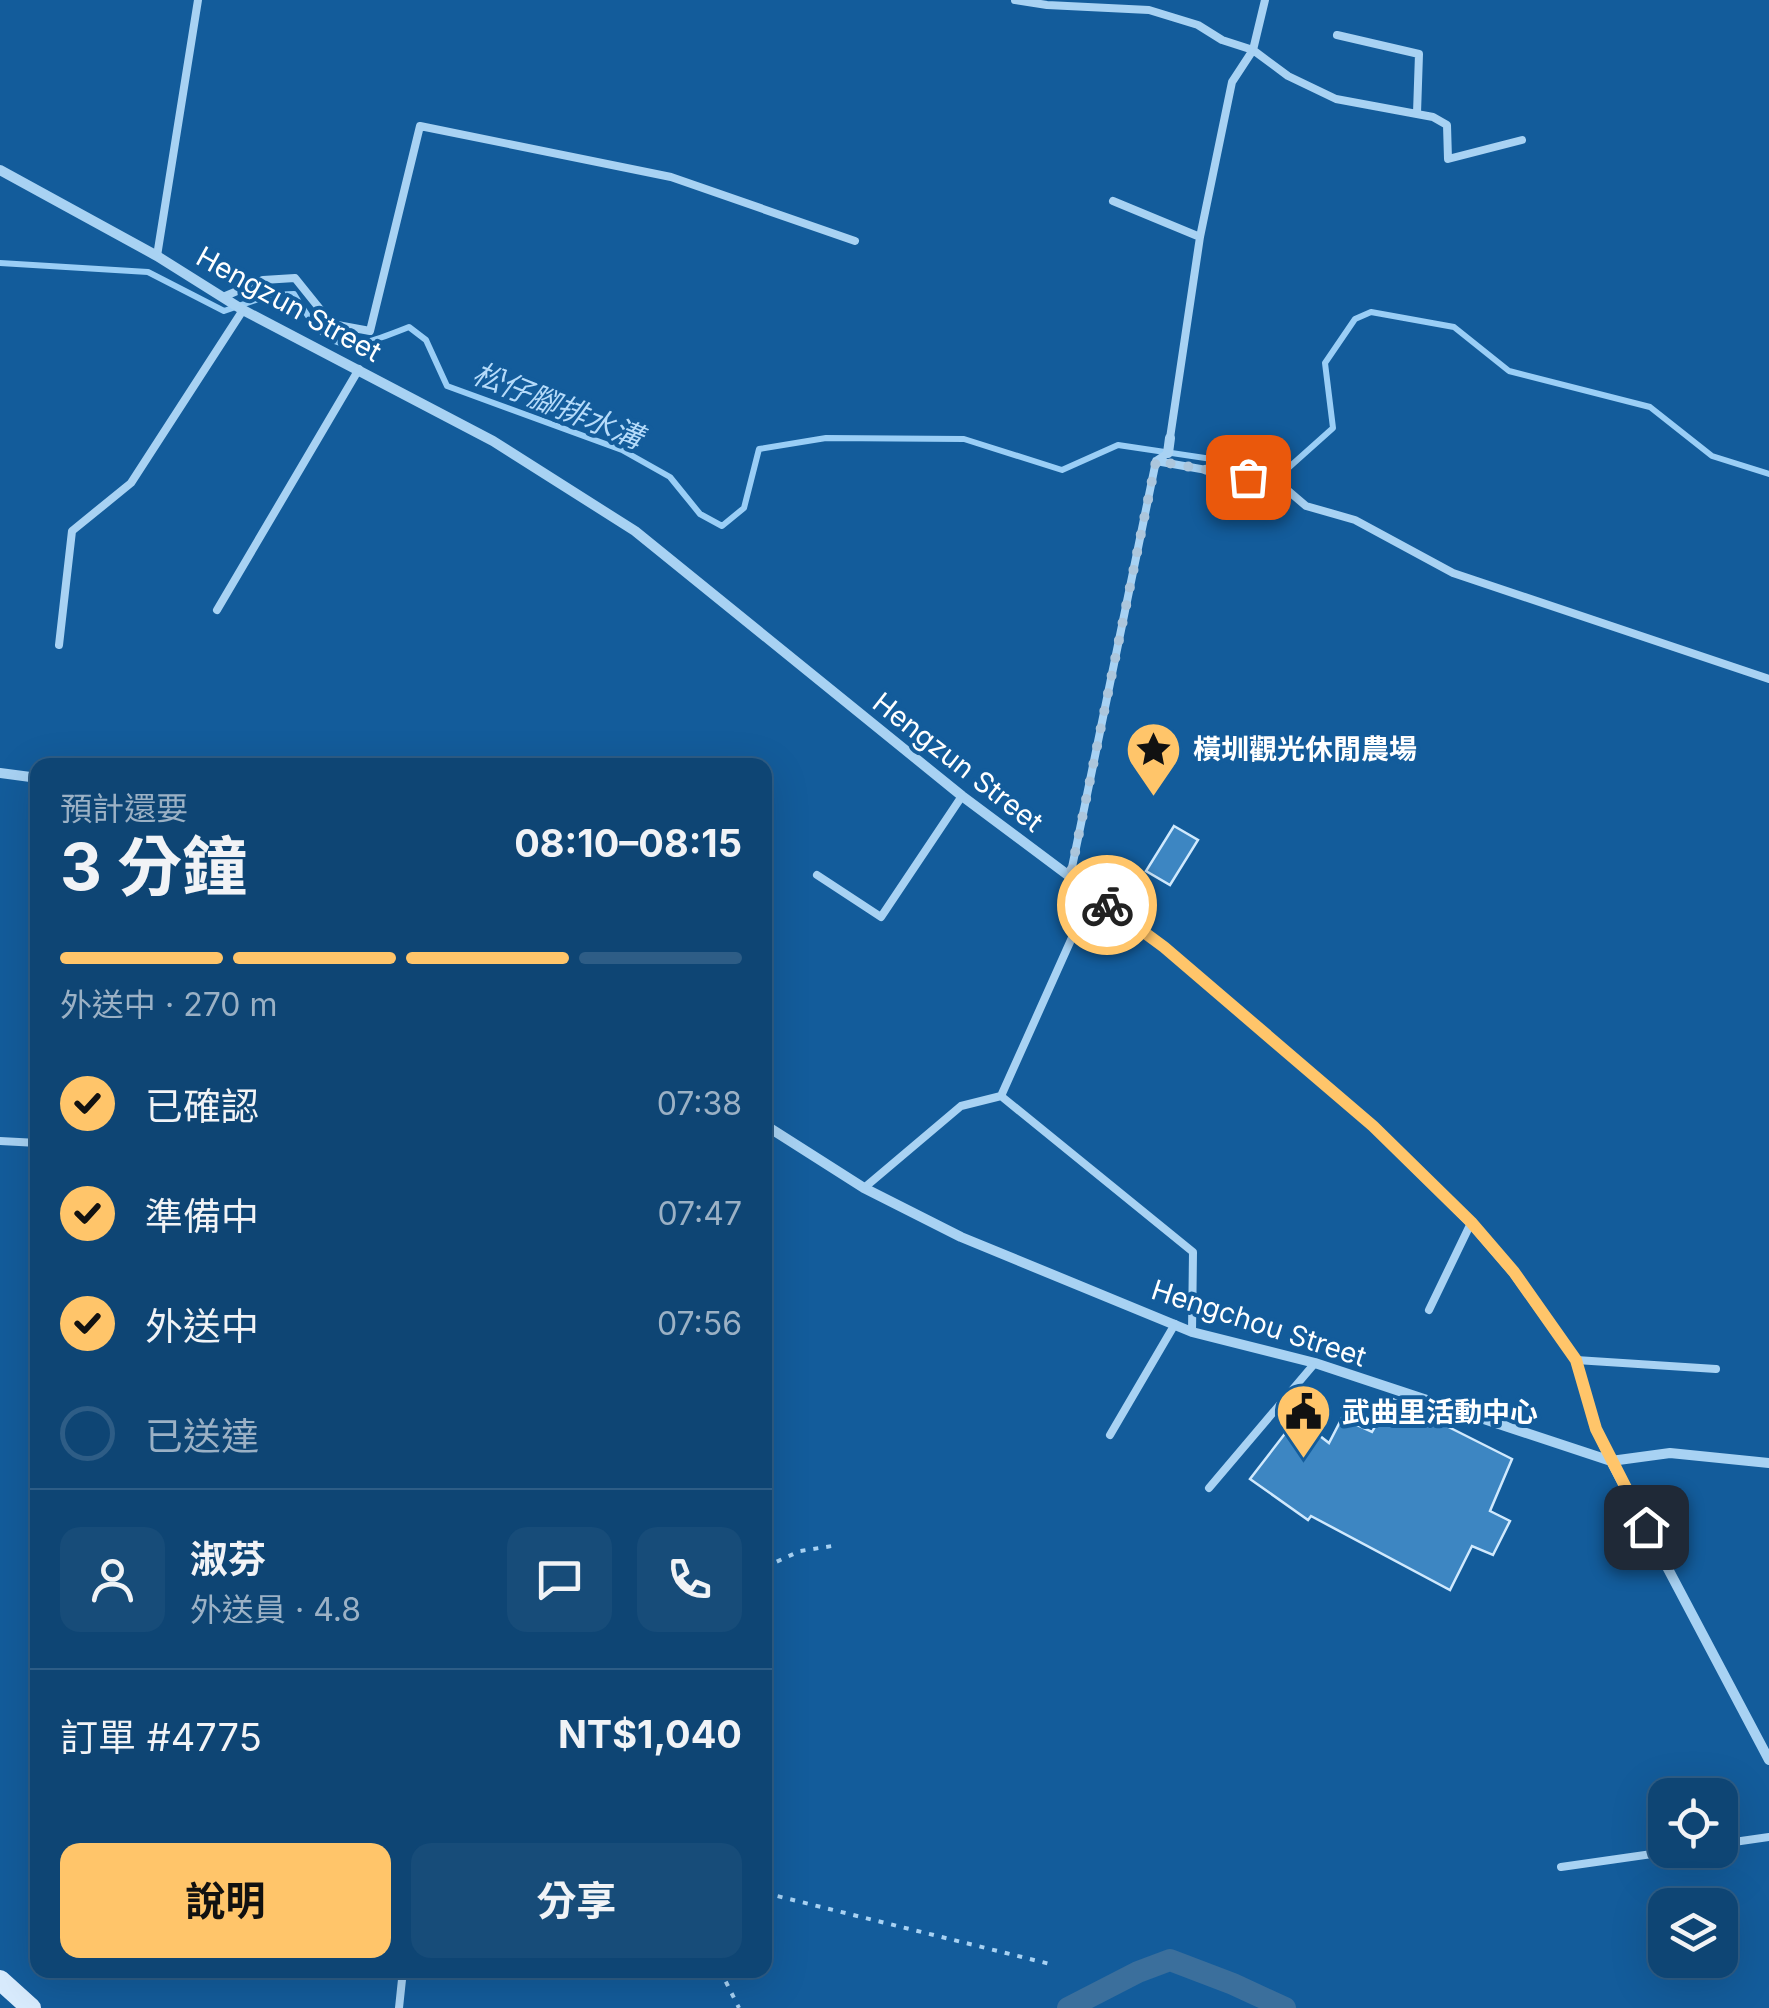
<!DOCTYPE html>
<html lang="zh-TW">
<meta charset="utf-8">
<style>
:root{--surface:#0e4574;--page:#174c79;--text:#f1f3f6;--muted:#9bb1c5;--line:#2e5d86;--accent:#ffc56a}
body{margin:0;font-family:Inter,"Noto Sans TC",sans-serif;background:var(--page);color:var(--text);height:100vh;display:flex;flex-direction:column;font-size:38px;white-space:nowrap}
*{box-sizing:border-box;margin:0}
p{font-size:32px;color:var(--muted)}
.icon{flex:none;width:55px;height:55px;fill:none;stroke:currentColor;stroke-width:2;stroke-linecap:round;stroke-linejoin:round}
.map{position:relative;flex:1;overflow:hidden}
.side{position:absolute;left:30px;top:758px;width:742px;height:1220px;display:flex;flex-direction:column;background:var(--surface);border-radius:20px;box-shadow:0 10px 40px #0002,0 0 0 2px var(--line)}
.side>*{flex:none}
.controls{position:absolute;left:1648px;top:1778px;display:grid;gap:20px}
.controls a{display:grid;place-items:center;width:90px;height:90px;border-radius:20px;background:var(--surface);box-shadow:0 10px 40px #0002,0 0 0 2px var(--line);font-size:50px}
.pin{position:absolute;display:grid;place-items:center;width:85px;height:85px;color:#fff;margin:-42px;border-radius:20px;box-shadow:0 5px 15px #0006}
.courier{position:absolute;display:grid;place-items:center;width:100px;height:100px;margin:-50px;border:8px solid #ffc56a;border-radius:50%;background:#fff;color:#222;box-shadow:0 2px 12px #0007}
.overview em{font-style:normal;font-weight:700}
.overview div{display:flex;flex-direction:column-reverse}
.overview{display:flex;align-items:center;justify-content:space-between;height:170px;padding:0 30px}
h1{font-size:65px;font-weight:700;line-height:75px}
.bar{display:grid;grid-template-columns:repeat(4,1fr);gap:15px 10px;align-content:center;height:120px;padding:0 30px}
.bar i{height:12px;border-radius:8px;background:var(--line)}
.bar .active{background:var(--accent)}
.bar p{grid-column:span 4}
.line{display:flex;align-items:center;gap:25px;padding:0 30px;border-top:2px solid var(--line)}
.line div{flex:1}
.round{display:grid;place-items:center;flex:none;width:105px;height:105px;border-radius:20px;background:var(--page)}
ol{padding:0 30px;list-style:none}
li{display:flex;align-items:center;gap:30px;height:110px}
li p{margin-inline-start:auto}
li .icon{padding:10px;border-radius:50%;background:var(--accent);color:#111;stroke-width:4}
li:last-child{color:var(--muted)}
li i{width:55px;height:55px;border:5px solid var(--line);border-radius:50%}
.cta{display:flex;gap:20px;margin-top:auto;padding:20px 30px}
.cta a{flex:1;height:115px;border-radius:20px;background:var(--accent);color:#111;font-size:40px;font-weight:700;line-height:115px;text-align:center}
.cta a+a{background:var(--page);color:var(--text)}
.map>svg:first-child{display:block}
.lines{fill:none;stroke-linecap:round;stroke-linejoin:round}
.stream{stroke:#9acef6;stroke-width:6}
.canal{stroke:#3b6f9c;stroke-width:22}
.building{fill:#3d86c2;stroke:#d0e9fd;stroke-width:2.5}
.path{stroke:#a8d2f3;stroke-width:4;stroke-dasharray:5 8;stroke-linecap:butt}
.lane{stroke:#a8d2f3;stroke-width:8}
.street{stroke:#a8d2f3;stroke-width:10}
.secondary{stroke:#d8ebfd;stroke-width:20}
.done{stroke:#acc6dc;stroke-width:10;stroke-dasharray:0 18}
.route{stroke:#ffc56a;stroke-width:12}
.labels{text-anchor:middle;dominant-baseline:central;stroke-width:8;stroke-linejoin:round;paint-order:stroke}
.street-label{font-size:28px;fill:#fff;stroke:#135c9b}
.poi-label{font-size:28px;font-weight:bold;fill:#fff;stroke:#135c9b;text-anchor:start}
.water-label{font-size:30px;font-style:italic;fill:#b5dbfa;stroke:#135c9b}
</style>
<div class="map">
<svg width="1769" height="2008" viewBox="0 0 1769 2008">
<rect width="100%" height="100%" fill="#135c9b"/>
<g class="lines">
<path class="stream" d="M0 263 148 272 224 311 270 295 294 294C331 357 346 352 409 327L426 340 447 386 622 450 670 477 700 514 722 526 744 508 759 449 826 438 964 439 1062 470 1118 445 1286 470 1333 428 1325 363 1355 319 1371 312 1454 327 1509 371 1650 407 1712 456 1769 474"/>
<path class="canal" d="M1068 2008 1138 1972 1170 1960 1233 1984 1285 2008"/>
</g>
<path class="building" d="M1174 826 1198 840 1170 885 1146 871Z
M1391 1398 1512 1459 1490 1511 1510 1521 1493 1555 1472 1546 1450 1590 1311 1516 1308 1520 1250 1479 1297 1418 1329 1443 1342 1418 1372 1432Z"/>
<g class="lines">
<path class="path" d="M765 1567 800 1551 832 1546
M765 1893 1054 1965
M720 1970 739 2008"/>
<path class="lane" d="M1015 0 1047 5 1149 10 1198 25 1222 40 1253 50 1288 76 1336 99 1433 117 1447 125 1448 159 1522 140
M1337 35 1419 54 1417 113
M1113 201 1200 237
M157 256 198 0
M223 297 263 280 295 278 332 324 370 331 420 126 671 177 855 241
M1170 438 1200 237 1232 82 1253 50 1265 0
M1156 461 1279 483 1306 506 1355 520 1453 573 1769 679
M217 610 359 369
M59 645 72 531 131 483 243 310
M817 875 881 917 962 796
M1070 877 1156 461 1168 453
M1001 1096 1193 1252 1192 1332
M0 1141 38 1143
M864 1188 961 1106 1001 1096 1092 893
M1429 1310 1471 1223
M1576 1360 1716 1369
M1110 1435 1175 1324
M1209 1488 1315 1363
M1720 1844 1769 1837
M1561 1867 1680 1850
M399 2008 403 1970"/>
<path class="street" d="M0 170 157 256 243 310 493 441 635 531 962 796 1164 947 1373 1126 1471 1223 1514 1273 1576 1360 1596 1429 1611 1461 1769 1760
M1168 453 1170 438
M0 773 38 778
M765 1125 864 1188 961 1237 1192 1332 1315 1363 1611 1461 1670 1453 1769 1463"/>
<path class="secondary" d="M0 1980 31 2008"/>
</g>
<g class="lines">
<path class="done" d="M1107 905 1070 877 1156 461 1248 477"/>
<path class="route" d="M1107 905 1164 947 1373 1126 1471 1222 1514 1272 1576 1360 1596 1429 1646 1527"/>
</g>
<defs>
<symbol id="sight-pin" viewBox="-11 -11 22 30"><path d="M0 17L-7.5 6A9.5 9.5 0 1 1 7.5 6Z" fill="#ffc56a" stroke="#135c9b"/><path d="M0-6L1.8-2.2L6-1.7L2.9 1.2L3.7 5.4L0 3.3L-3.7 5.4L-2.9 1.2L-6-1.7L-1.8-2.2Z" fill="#111"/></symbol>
<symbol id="civic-pin" viewBox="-11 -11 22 30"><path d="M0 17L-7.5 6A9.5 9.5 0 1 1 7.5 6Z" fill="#ffc56a" stroke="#135c9b"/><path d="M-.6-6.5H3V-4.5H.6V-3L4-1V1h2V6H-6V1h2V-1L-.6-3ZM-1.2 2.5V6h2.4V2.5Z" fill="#111"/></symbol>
</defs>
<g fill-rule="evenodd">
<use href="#sight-pin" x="1122" y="718" width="63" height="86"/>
<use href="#civic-pin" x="1272" y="1380" width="63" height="86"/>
</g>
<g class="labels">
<g class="street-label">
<text transform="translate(289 304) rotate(29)">Hengzun Street</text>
<text transform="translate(958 762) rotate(38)">Hengzun Street</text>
<text transform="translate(1259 1323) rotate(18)">Hengchou Street</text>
</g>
<g class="poi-label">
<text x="1193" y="749">橫圳觀光休閒農場</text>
<text x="1342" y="1412">武曲里活動中心</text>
</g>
<g class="water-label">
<text transform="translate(558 405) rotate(22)">松仔腳排水溝</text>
</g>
</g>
</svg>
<div class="controls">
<a><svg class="icon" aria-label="locate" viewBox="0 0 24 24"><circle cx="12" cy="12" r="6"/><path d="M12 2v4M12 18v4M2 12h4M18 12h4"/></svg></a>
<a><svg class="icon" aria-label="layers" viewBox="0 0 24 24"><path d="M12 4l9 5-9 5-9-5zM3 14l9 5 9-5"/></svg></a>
</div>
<div class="pin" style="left:1248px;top:477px;background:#ea580c"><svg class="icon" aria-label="bag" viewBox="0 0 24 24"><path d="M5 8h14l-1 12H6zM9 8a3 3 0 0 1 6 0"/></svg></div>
<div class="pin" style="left:1646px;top:1527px;background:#1f2937"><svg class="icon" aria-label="home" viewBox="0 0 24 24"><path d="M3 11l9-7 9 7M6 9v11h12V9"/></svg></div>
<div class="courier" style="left:1107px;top:905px"><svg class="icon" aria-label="bike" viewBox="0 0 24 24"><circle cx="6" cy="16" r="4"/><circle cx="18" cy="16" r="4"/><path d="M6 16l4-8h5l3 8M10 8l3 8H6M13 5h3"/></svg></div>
<section class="side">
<div class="overview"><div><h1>3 分鐘</h1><p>預計還要</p></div><em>08:10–08:15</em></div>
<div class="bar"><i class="active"></i><i class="active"></i><i class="active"></i><i></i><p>外送中 · 270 m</p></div>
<ol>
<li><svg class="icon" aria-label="check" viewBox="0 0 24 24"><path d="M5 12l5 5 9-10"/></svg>已確認<p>07:38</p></li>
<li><svg class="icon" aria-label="check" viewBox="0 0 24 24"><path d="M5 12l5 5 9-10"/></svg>準備中<p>07:47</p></li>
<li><svg class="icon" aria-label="check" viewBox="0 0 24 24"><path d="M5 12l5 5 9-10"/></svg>外送中<p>07:56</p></li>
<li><i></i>已送達</li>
</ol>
<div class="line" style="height:180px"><a class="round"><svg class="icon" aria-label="person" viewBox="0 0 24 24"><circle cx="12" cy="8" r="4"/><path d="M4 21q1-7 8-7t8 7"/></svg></a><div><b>淑芬</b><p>外送員 · 4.8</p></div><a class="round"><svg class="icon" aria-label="chat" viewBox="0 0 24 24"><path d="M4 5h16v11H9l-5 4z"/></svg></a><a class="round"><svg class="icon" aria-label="phone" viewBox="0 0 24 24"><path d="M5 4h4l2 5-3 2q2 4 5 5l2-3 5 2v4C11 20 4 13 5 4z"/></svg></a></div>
<div class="line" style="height:130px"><div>訂單 #4775</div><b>NT$1,040</b></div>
<div class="cta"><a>說明</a><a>分享</a></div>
</section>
</div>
